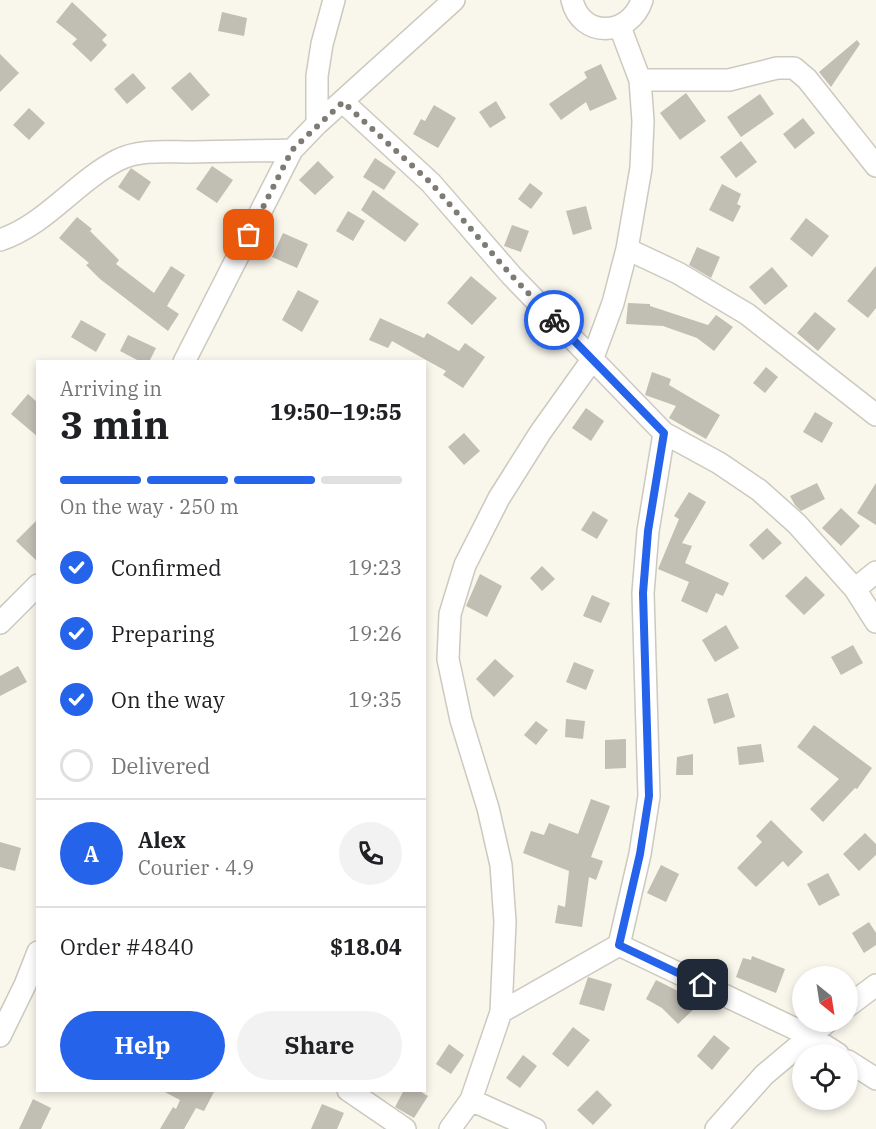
<!DOCTYPE html>
<meta charset="utf-8">
<style>
:root{--surface:#fff;--page:#f2f2f2;--text:#202124;--muted:#757577;--line:#e0e0e0;--accent:#2563eb}
body{margin:0;font-family:"IBM Plex Serif",serif;background:var(--page);color:var(--text);height:100vh;display:flex;flex-direction:column;font-size:22px;white-space:nowrap}
*{box-sizing:border-box;margin:0}
p{font-size:20px;color:var(--muted)}
.icon{flex:none;width:33px;height:33px;fill:none;stroke:currentColor;stroke-width:2;stroke-linecap:round;stroke-linejoin:round}
.map{position:relative;flex:1;overflow:hidden}
.drawer{position:absolute;left:36px;top:360px;width:390px;height:732px;display:flex;flex-direction:column;background:var(--surface);border-radius:0px;box-shadow:0 3px 9px #0003}
.drawer>*{flex:none}
.needle{width:39px;rotate:150deg}
.buttons{position:absolute;left:792px;top:966px;display:grid;gap:12px}
.buttons a{display:grid;place-items:center;width:66px;height:66px;border-radius:50%;background:var(--surface);box-shadow:0 3px 9px #0003;font-size:30px}
.pin{position:absolute;display:grid;place-items:center;width:51px;height:51px;color:#fff;margin:-26px;border-radius:12px;box-shadow:0 3px 9px #0006}
.courier{position:absolute;display:grid;place-items:center;width:60px;height:60px;margin:-30px;border:4px solid #2563eb;border-radius:50%;background:#fff;color:#222;box-shadow:0 2px 8px #0007}
.headline em{font-style:normal;font-weight:700}
.headline div{display:flex;flex-direction:column-reverse}
.headline{display:flex;align-items:center;justify-content:space-between;height:102px;padding:0 24px}
h1{font-size:39px;font-weight:700;line-height:45px}
.bar{display:grid;grid-template-columns:repeat(4,1fr);gap:9px 6px;align-content:center;height:72px;padding:0 24px}
.bar i{height:8px;border-radius:4px;background:var(--line)}
.bar .selected{background:var(--accent)}
.bar p{grid-column:span 4}
.line{display:flex;align-items:center;gap:15px;padding:0 24px;border-top:2px solid var(--line)}
.line div{flex:1}
.round{display:grid;place-items:center;flex:none;width:63px;height:63px;border-radius:32px;background:var(--page)}
ol{padding:0 24px;list-style:none}
li{display:flex;align-items:center;gap:18px;height:66px}
li p{margin-inline-start:auto}
li .icon{padding:6px;border-radius:50%;background:var(--accent);color:#fff;stroke-width:4}
li:last-child{color:var(--muted)}
li i{width:33px;height:33px;border:3px solid var(--line);border-radius:50%}
.primary-button{display:flex;gap:12px;margin-top:auto;padding:12px 24px}
.primary-button a{flex:1;height:69px;border-radius:36px;background:var(--accent);color:#fff;font-size:24px;font-weight:700;line-height:69px;text-align:center}
.primary-button a+a{background:var(--page);color:var(--text)}
.map>svg:first-child{display:block}
.building{fill:#c1beb4}
.lines{fill:none;stroke-linecap:round;stroke-linejoin:round}
.minor-casing{stroke:#ccc9be;stroke-width:24}
.minor{stroke:#fff;stroke-width:21}
.done{stroke:#7d7b74;stroke-width:6;stroke-dasharray:0 10.8}
.route{stroke:#2563eb;stroke-width:8}
</style>
<div class="map">
<svg width="876" height="1129" viewBox="0 0 876 1129">
<rect width="100%" height="100%" fill="#f9f6ec"/>
<path class="building" d="M72 2 107 35 102 40 107 45 91 62 72 44 77 39 56 22Z
M222 12 247 18 244 36 218 31Z
M857 40 860 44 831 87 819 72Z
M0 54 19 73 0 92Z
M601 64 617 99 590 111 586 102 561 120 549 104 587 78 584 72Z
M190 72 210 95 192 111 171 88Z
M133 73 146 88 127 104 114 89Z
M686 93 706 121 680 140 660 113Z
M760 94 774 114 741 137 727 117Z
M496 101 506 118 490 128 479 112Z
M434 105 456 118 438 148 413 134 421 119 425 121Z
M29 108 45 123 29 140 13 125Z
M803 118 815 133 795 149 783 134Z
M741 141 757 162 736 178 720 157Z
M375 158 396 172 384 190 363 177Z
M318 161 334 177 315 195 299 180Z
M212 166 233 180 217 203 196 189Z
M131 168 151 182 139 201 118 187Z
M530 183 543 193 531 209 518 199Z
M722 184 741 194 737 204 741 206 733 222 709 210Z
M373 190 419 224 405 242 361 210Z
M586 206 592 229 573 235 566 211Z
M348 211 365 221 353 241 336 231Z
M77 217 92 229 90 231 119 260 116 264 154 293 171 266 185 275 167 306 179 314 168 331 100 279 86 265 89 263 59 238Z
M806 218 829 236 812 257 790 239Z
M512 225 529 231 521 252 504 246Z
M283 233 308 244 297 268 272 257Z
M697 247 720 257 711 278 689 265Z
M876 266V308L868 318 847 301Z
M772 267 788 286 765 305 749 287Z
M471 276 497 298 472 325 447 303Z
M298 290 319 301 302 332 282 320Z
M628 303 650 304V306L708 325 716 315 733 327 714 351 697 338 663 326 626 324Z
M815 312 836 329 818 351 797 333Z
M380 318 424 338 427 333 459 351 465 343 485 357 463 388 443 375 446 371 392 341 388 348 369 340Z
M81 320 106 334 96 352 71 337Z
M128 335 156 348 149 362H141L120 351Z
M766 367 778 377 765 393 753 383Z
M652 372 671 379 669 385 720 415 706 439 669 418 676 406 645 395Z
M28 394 38 403V437L11 414Z
M586 408 604 421 591 441 572 428Z
M815 412 833 423 822 443 803 432Z
M464 433 480 451 464 465 448 447Z
M817 483 825 499 801 511 795 505 790 496Z
M876 483V525L857 513Z
M689 492 706 502 682 543 692 546 685 563 729 583 723 596 716 593 707 613 681 601 689 582 658 569 679 519 674 516Z
M841 508 860 526 841 546 822 528Z
M593 511 608 520 597 539 581 530Z
M38 519V562L16 541Z
M767 528 782 543 763 560 749 545Z
M542 566 555 579 542 591 530 578Z
M480 574 502 586 487 617 466 606Z
M806 576 825 595 804 615 785 596Z
M592 595 610 603 601 623 583 616Z
M726 625 739 648 715 662 702 640Z
M853 645 863 663 841 675 831 657Z
M495 659 514 676 494 697 476 679Z
M574 662 594 670 586 690 566 682Z
M18 666 27 682 0 696V676Z
M728 693 735 717 714 724 707 699Z
M566 719 585 721 583 739 565 737Z
M536 721 548 730 536 745 524 735Z
M814 725 872 768 857 789 855 788 823 822 810 809 839 779 797 747Z
M626 739V768L605 769V740Z
M761 744 764 762 739 765 737 747Z
M693 754V775H676L677 757Z
M591 799 610 806 591 857 603 861 596 880 589 877 582 927 555 923 558 905 565 907 569 871 523 853 531 831 544 835 549 823 578 834Z
M771 820 803 852 788 867 783 861 756 887 737 868 762 842 756 836Z
M865 833 876 844V855L859 871 843 854Z
M0 842 21 848 15 871 0 867Z
M661 865 679 874 666 902 647 893Z
M828 873 840 895 819 906 807 884Z
M869 922 876 933V945L864 953 852 933Z
M752 956 785 969 776 993 736 977 743 958 751 960Z
M588 977 612 984 604 1011 579 1004Z
M656 980 682 993 696 1007 678 1024 662 1008 646 999Z
M573 1027 590 1040 568 1067 552 1054Z
M714 1035 730 1048 712 1070 697 1056Z
M449 1044 464 1055 451 1074 436 1064Z
M523 1055 537 1066 520 1088 506 1078Z
M161 1090H215L204 1111 196 1108 184 1129H160L173 1107 176 1109 180 1100Z
M404 1090H418L428 1096 414 1118 395 1107Z
M597 1090 612 1105 593 1125 577 1110Z
M33 1099 51 1108 41 1129H19Z
M322 1104 344 1113 337 1129H311Z"/>
<g class="lines">
<defs>
<path id="minor" d="M572 0C581 39 630 37 642 0
M640 80H729L777 68H794L807 79 876 166
M343 102 431 183 511 275 664 433 719 463 759 490 797 524 855 589 876 622
M317 124V76L322 44 334 0
M0 240C47 224 75 182 118 160 139 149 167 152 190 152 224 151 258 151 292 150
M627 249 678 273 747 314 876 415
M184 362 292 150 317 124 454 0
M855 589 876 572
M0 623 38 585
M619 945 808 1035 838 1054
M848 1006 876 985
M501 1012 619 945 640 854 649 796 643 593 648 531 664 433
M0 1036 25 985 38 952
M848 1061 876 1079
M348 1090 405 1129
M471 1100 535 1129
M450 1129 471 1100 501 1012 505 922 501 865 488 808 461 720 448 659 450 614 465 565 499 498 540 433 592 360 613 303 627 249 641 168 643 121 640 80 620 27
M716 1129 764 1075 827 1022"/>
</defs>
<use href="#minor" class="minor-casing"/>
<use href="#minor" class="minor"/>
</g>
<g class="lines">
<path class="done" d="M249 235 292 150 343 102 431 183 511 275 554 320"/>
<path class="route" d="M554 320 664 433 648 531 643 593 649 796 640 854 619 945 703 985"/>
</g>
</svg>
<div class="buttons">
<a><svg class="needle" viewBox="-14 -14 28 28"><path d="M0-13l5 13h-10z" fill="#e53935"/><path d="M0 13l5-13h-10z" fill="#757577"/></svg></a>
<a><svg class="icon" aria-label="locate" viewBox="0 0 24 24"><circle cx="12" cy="12" r="6"/><path d="M12 2v4M12 18v4M2 12h4M18 12h4"/></svg></a>
</div>
<div class="pin" style="left:249px;top:235px;background:#ea580c"><svg class="icon" aria-label="bag" viewBox="0 0 24 24"><path d="M5 8h14l-1 12H6zM9 8a3 3 0 0 1 6 0"/></svg></div>
<div class="pin" style="left:703px;top:985px;background:#1f2937"><svg class="icon" aria-label="home" viewBox="0 0 24 24"><path d="M3 11l9-7 9 7M6 9v11h12V9"/></svg></div>
<div class="courier" style="left:554px;top:320px"><svg class="icon" aria-label="bike" viewBox="0 0 24 24"><circle cx="6" cy="16" r="4"/><circle cx="18" cy="16" r="4"/><path d="M6 16l4-8h5l3 8M10 8l3 8H6M13 5h3"/></svg></div>
<section class="drawer">
<div class="headline"><div><h1>3 min</h1><p>Arriving in</p></div><em>19:50–19:55</em></div>
<div class="bar"><i class="selected"></i><i class="selected"></i><i class="selected"></i><i></i><p>On the way · 250 m</p></div>
<ol>
<li><svg class="icon" aria-label="check" viewBox="0 0 24 24"><path d="M5 12l5 5 9-10"/></svg>Confirmed<p>19:23</p></li>
<li><svg class="icon" aria-label="check" viewBox="0 0 24 24"><path d="M5 12l5 5 9-10"/></svg>Preparing<p>19:26</p></li>
<li><svg class="icon" aria-label="check" viewBox="0 0 24 24"><path d="M5 12l5 5 9-10"/></svg>On the way<p>19:35</p></li>
<li><i></i>Delivered</li>
</ol>
<div class="line" style="height:108px"><b class="round" style="background:var(--accent);color:#fff">A</b><div><b>Alex</b><p>Courier · 4.9</p></div><a class="round"><svg class="icon" aria-label="phone" viewBox="0 0 24 24"><path d="M5 4h4l2 5-3 2q2 4 5 5l2-3 5 2v4C11 20 4 13 5 4z"/></svg></a></div>
<div class="line" style="height:78px"><div>Order #4840</div><b>$18.04</b></div>
<div class="primary-button"><a>Help</a><a>Share</a></div>
</section>
</div>
